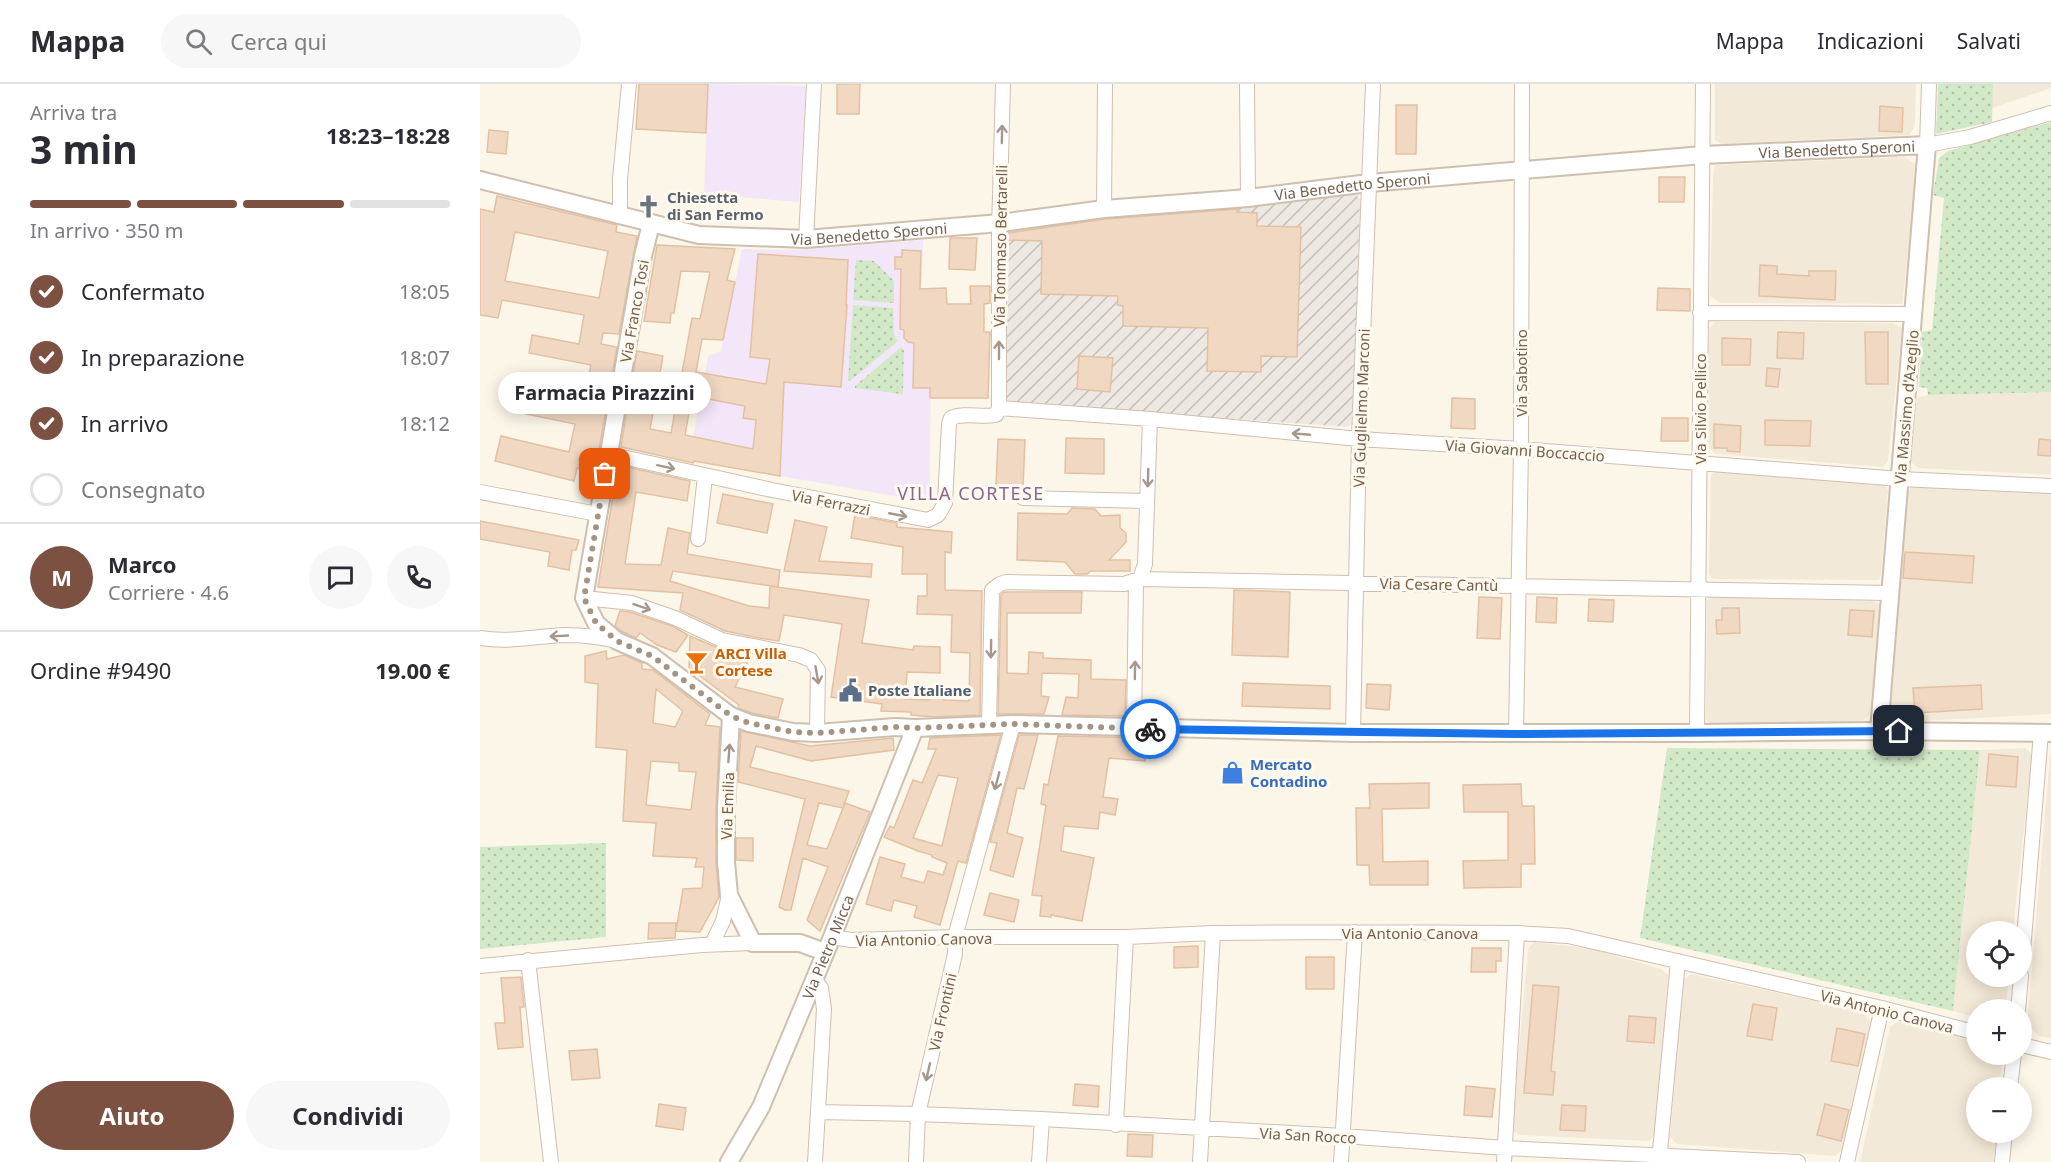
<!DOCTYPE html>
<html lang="it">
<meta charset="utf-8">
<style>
:root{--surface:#fff;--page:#f7f7f7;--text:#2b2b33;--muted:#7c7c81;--line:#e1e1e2;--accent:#7c5142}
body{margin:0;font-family:"Noto Sans",sans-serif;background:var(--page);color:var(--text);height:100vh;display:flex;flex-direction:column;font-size:22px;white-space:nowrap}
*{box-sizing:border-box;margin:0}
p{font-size:20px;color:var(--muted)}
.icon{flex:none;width:33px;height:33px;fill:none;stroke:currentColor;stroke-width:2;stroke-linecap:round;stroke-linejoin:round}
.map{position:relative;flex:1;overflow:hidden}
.side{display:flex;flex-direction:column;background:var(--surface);width:480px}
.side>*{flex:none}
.buttons{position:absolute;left:1486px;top:837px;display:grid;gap:12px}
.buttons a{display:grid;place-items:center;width:66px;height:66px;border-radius:50%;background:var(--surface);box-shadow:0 3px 15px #0003;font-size:30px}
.pin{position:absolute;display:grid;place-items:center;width:51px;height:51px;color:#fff;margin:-26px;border-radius:12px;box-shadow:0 3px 9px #0006}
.courier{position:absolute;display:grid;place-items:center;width:60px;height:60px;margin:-30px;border:4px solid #1a73e8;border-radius:50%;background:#fff;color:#222;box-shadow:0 2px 8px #0007}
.bubble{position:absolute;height:42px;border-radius:21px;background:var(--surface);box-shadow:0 3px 15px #0003;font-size:20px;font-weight:700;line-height:42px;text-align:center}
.overview em{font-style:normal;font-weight:700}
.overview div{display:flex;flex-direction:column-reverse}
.overview{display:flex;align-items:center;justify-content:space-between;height:102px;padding:0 30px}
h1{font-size:39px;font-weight:700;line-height:45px}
.bar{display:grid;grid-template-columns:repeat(4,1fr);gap:9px 6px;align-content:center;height:72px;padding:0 30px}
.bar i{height:8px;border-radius:4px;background:var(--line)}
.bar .on{background:var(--accent)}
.bar p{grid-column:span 4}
.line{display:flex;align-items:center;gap:15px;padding:0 30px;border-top:2px solid var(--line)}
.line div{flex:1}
.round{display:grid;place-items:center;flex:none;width:63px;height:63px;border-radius:32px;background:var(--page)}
ol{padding:0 30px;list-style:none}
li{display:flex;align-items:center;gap:18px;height:66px}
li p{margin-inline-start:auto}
li .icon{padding:6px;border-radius:50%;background:var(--accent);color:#fff;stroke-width:4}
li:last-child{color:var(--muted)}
li i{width:33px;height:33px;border:3px solid var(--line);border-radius:50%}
.primary-button{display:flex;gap:12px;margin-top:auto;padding:12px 30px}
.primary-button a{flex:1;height:69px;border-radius:36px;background:var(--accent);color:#fff;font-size:24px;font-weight:700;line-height:69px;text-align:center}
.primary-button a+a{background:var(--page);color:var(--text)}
header{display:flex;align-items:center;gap:36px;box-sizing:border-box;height:84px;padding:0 30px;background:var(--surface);border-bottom:2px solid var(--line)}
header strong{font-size:28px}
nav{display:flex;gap:33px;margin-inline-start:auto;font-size:21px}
.search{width:420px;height:54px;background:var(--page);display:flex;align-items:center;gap:15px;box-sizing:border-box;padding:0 21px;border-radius:33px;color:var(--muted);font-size:22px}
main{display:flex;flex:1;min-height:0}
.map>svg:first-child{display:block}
.residential{fill:#f3e9d8}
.industrial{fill:url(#industrial-furrows)}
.education{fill:#f3e6f8}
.grass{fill:url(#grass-dots)}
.building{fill:#f0d8c2;stroke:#e2c1a3;stroke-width:1.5;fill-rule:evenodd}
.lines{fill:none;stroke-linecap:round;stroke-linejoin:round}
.minor-casing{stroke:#cebfaf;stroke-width:16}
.tertiary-casing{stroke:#cebfaf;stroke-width:20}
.minor{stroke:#fff;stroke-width:14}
.tertiary{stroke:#fff;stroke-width:16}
.oneway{stroke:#a5978b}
.done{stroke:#a49484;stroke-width:6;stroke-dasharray:0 10.8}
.route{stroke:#1a73e8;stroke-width:8}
.labels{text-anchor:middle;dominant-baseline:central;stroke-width:6;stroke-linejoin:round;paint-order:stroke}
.street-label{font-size:15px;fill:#755f4d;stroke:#fefaf0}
.worship-label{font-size:15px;font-weight:bold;fill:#5b616d;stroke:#fefaf0;text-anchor:start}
.food-label{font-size:15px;font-weight:bold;fill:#c56008;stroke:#fefaf0;text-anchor:start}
.service-label{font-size:15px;font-weight:bold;fill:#4e5e75;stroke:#fefaf0;text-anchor:start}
.shop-label{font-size:15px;font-weight:bold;fill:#366cbe;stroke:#fefaf0;text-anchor:start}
.quarter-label{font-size:18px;letter-spacing:1.5px;fill:#876691;stroke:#fefaf0}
</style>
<header>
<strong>Mappa</strong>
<div class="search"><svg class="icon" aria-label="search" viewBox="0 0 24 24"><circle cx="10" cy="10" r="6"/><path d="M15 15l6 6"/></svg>Cerca qui</div>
<nav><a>Mappa</a><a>Indicazioni</a><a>Salvati</a></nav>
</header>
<main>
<section class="side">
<div class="overview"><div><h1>3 min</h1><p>Arriva tra</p></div><em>18:23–18:28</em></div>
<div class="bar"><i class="on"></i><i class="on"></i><i class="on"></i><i></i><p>In arrivo · 350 m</p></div>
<ol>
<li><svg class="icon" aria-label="check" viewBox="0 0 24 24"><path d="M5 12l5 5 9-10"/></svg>Confermato<p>18:05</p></li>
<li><svg class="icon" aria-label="check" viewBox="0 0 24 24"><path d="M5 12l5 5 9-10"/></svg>In preparazione<p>18:07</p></li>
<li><svg class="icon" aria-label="check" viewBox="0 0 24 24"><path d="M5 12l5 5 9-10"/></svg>In arrivo<p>18:12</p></li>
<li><i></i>Consegnato</li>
</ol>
<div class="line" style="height:108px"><b class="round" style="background:var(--accent);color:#fff">M</b><div><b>Marco</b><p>Corriere · 4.6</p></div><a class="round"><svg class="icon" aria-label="chat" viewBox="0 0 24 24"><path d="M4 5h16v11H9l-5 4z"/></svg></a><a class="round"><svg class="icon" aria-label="phone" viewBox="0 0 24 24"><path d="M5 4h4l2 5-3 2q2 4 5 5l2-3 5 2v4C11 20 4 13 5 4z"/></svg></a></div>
<div class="line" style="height:78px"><div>Ordine #9490</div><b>19.00 €</b></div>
<div class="primary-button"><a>Aiuto</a><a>Condividi</a></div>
</section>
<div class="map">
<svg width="1571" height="1078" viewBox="0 0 1571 1078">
<defs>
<pattern id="industrial-furrows" width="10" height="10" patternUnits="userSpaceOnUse" patternTransform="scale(1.5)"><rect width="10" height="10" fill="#ede8e2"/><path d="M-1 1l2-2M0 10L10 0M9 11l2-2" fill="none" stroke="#c5bfb9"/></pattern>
<pattern id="grass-dots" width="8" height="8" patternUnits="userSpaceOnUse" patternTransform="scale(1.5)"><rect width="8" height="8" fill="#d2e9c8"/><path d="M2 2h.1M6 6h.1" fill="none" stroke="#afc0a5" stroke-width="1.8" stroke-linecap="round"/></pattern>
</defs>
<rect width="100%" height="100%" fill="#fcf6e9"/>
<path class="residential" d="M1235 0H1436L1435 42 1429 51 1242 60 1235 56Z
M1513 0H1571V4L1512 24Z
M1425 73 1438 82 1422 220 1240 219 1230 212 1233 91 1235 81Z
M1235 238 1413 239 1422 244 1408 377 1403 383 1236 370 1228 364 1229 245Z
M1571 308V391L1438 384 1430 377 1436 314 1448 311Z
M1238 387 1404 400 1408 406 1401 490 1399 496 1233 495 1229 490 1231 391Z
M1436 400 1571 410V630L1421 638 1410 622 1427 407Z
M1231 513 1393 517 1400 520 1391 629 1381 639 1233 643 1226 635 1227 517Z
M1571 660V954L1559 952 1547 940Z
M1545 664 1552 670 1533 847 1497 848V892L1529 893 1525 925 1497 926V934L1473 927 1500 666Z
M1054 858 1113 865 1181 885 1188 891 1176 1049 1170 1057 1039 1051 1032 1046 1048 865Z
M1211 890 1384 928 1391 939 1364 1065 1355 1072 1197 1060 1190 1053 1203 896Z
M1419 937 1497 957V970L1523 971 1520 1003 1497 1004V1048L1517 1049 1514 1078H1380L1410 943Z"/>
<path class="industrial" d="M875 109 880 115 874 338 867 343 524 319 526 149 534 139Z"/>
<path class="education" d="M228 0 326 2 319 118 224 110Z
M443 156 440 249H451L450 409 447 416 443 417 237 381 241 358 213 353 228 272 241 267 262 165 315 166Z"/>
<path class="grass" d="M1458 0H1513L1512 38 1456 50Z
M1571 38V308L1448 311 1447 304 1439 303 1442 248 1452 246 1464 114 1453 111 1459 74 1468 67Z
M376 176 394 177 414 197V219L373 216Z
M373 221 413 224 414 251 418 257 370 297 368 296Z
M421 263 424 267 423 308 422 310 375 304V302Z
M1187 664 1500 666 1473 927 1160 854Z
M126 759V853L0 865V763Z"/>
<path class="building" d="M159 0H228L226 49 156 45Z
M357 0H380L379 30H357Z
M916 21H937L936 70H916Z
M1400 22 1423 24 1422 48 1399 47Z
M9 46 28 48 26 70 7 68Z
M1179 93H1205L1204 118H1179Z
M17 112 137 141 136 148 157 152 139 250 123 249 121 260 137 263 115 388 97 384 94 397 15 377 21 352 89 368 95 340 46 330 48 318 35 315 38 297 105 309 111 281 49 269 52 251 99 260 104 231 22 216 18 234 0 231V125L14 128ZM35 148 128 167 119 214 25 197Z
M757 125V128L777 129V142L821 143 817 273 781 272V288L727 287 728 244 643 242V222L637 221 638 212 561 210 562 157 528 156V149L625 135Z
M470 154H497L495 186 469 185Z
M177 161 255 165 247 196 255 198 243 256 222 255 216 288 286 300 290 275 270 273 278 170 368 176 366 221H367L361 303 304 298 300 392 214 377 213 379 141 363 157 267 183 272 170 345 191 349 212 234 220 235 230 188 201 187 194 229H191L190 239 164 237ZM212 312 265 322 263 334 276 336 273 365 205 351Z
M422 166 441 167 440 205 466 204 467 220H491L490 202H510V219L504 220V248H510L508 314H450V304H433L434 259 428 258 424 254V246L420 245 421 185H415V173H422Z
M1280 181 1297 182V190L1329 192V187H1356L1355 216 1279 212Z
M1178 204 1210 205V227L1177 226Z
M1298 248 1324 249 1323 275 1297 274Z
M1385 248H1408V300H1386Z
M1242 254 1271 255 1270 281H1242Z
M599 272 633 274 630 308 597 305Z
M1287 284 1300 285 1298 303 1286 302Z
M972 314 995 315V345L971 344Z
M1182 334H1208V357H1181Z
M1285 336 1331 337 1330 362 1285 361Z
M1234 340 1261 342 1260 368 1247 367V364H1234Z
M586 354 624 355V390L585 389Z
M518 355 545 356 543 404 516 403Z
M1559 355 1571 356V372L1558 371Z
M138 381 210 397 207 417 156 408 145 480 181 481 188 444 210 449 207 470 300 486 298 503 193 487 190 497 269 522 289 524 290 502 389 516 382 559 433 566 434 562 460 563V589L427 588 425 615 450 616 451 602 464 603V616L489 617 490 569 471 568 472 531 437 530 438 512H447V490H422L423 463 371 454 375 431 417 439V443L472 448 471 469 465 468V506L502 507 500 631 455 633 431 631V628L401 627 402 620 351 613 362 540 304 531 299 557 279 554 245 547 200 526 203 509 118 503Z
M243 410 293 420 287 449 237 439Z
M592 424 615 425 621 432 640 431V444L646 449V458L629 476H650V487H611L607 490H595L585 478 537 476 538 429 587 430Z
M315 436 347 443 339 477 392 480 391 493 304 487Z
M0 437 99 456 96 466H92L89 486 68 482 70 468 0 455Z
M1425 468 1494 472 1492 499 1423 494Z
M754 506 810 508 808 573 752 571Z
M524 508H602L601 529H527V589L548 590 549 568 563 569V574L611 576V595L646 596 645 632 582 631 586 613 598 614 599 590 562 589 561 612 569 613 564 630H518L521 511Z
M999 513 1022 514 1020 555 997 554Z
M1057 513 1077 514 1076 539 1056 538Z
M1109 515 1134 516 1133 538 1108 537Z
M1242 524H1259L1260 549 1237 550 1236 536H1242Z
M1370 526 1394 527 1392 553 1368 551Z
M140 527 150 528 192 542 208 551 196 568 177 561 160 549 156 554 143 548 135 542Z
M210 552 238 564 270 573 255 603 303 615 298 634 272 629 258 624 259 621 209 584Z
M126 567 127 575 144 571 162 579V585L173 586 230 630 225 641 240 643 236 724V778L239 813 220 848 196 847 203 805 222 804 224 783H215L217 774 173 772 176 739 143 737 147 666 116 663 118 600 105 598V572ZM176 605 203 627 195 643 173 639ZM171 677 199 679V687L216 688 211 726 166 721Z
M763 599 850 602V625L762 622Z
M887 600 911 601 909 626 886 624Z
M1501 601 1502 625 1435 629 1433 604Z
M261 647 330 662 413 654 414 666 331 677 276 662 270 683 369 707 363 724 365 719 390 728 340 847 327 836 348 783 323 774 311 826H305L299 823 325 715 258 698ZM339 719 363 724 347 765 327 761Z
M521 651 486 779 478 777 460 841 434 833 437 822 414 816 411 827 386 820 400 773 425 780 421 793 444 799 448 787 463 791 467 779 452 773V771L438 767 404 753 410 742 414 744 433 696 442 699 456 665H448L450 654ZM458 691 478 694 462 762 433 754Z
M539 651H558L544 705 537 704 527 749 543 754 533 793 510 786 517 759 510 758Z
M578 652 669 654 665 677 629 674 623 713 638 715 635 731 620 728 618 745 584 742 581 767 614 774 602 837 571 831V833L560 832 562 812 552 811 566 721 561 720 564 700 568 701Z
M1509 670 1538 673 1536 703 1506 701Z
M949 699V724L902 725 903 778 948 777V801H890L889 781H877L876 724H890L889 700Z
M1041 700 1042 722H1054L1055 780H1041V803L984 804 983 777 1028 776V728H984L983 701Z
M256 754H273V777L256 776Z
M510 809 539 816 534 838 504 831Z
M169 839H196L195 854 168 855Z
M718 862V883L694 884V863Z
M992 864H1021V877H1016V888H991Z
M826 873H854V905H826Z
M41 893 44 923H40L43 963 18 965 15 939H25L21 894Z
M1053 901 1079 903 1071 987 1075 988 1073 1011 1044 1009Z
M1273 920 1297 924 1292 956 1267 952Z
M1149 932 1176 934 1174 959 1147 957Z
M1357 944 1385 950 1378 982 1351 977Z
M117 965 120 994 92 996 89 967Z
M595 1000 619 1002 618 1023 593 1021Z
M986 1002 1015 1005 1012 1033 984 1031Z
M179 1020 206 1024 203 1046 176 1042Z
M1345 1020 1369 1026 1361 1057 1337 1051Z
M1082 1021 1106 1022 1105 1047 1080 1046Z
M648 1050 673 1051 672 1073 647 1072Z"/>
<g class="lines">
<defs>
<path id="minor" d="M767 0 768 114
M1449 0 1447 61 1490 53 1571 29
M624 125 625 0
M140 132V95L149 0
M326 155 334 0
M1220 229 1434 230
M519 324 670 335 879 355 1041 365 1420 395 1571 402
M519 324V148L523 0
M129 370 292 406 448 436 458 431 465 419 469 340 471 334C485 328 501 334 516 331L519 324
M0 408 118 430
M543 414 667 417
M218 455 225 392
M660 495 665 480 670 335
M104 514 152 519 195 534 242 556 319 571 331 576 338 586 337 649
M0 554C29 559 56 552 85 551 102 551 120 553 137 557
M509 641 512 506 520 500 526 498 644 500 660 495 1410 509
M654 645 656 497
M873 649 879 355 893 0
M1217 649 1223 0
M1036 650 1041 365 1042 0
M352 853 371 856 475 853H646L733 849 875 848 1037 849 1088 852 1402 924 1497 949
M232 860 243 837 249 811
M48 876 71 1078
M1542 879 1561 649
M0 882 222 861 273 859
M334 895 341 904 344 925 335 1078
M1538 926 1541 892
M1542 961 1571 968
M1530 1004 1534 970
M338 1028 438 1030 562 1035 863 1052 1025 1064 1318 1078
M636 1041 646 853
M436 1078 438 1030 475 870V853L533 640
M559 1078 562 1035
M720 1078 733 849
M861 1078 875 848
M1024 1078 1037 849
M1179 1078 1198 877
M1367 1078 1402 924
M1522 1078 1525 1048"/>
<g id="tertiary">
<path id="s1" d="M0 96 219 151 326 155 520 139 624 125 768 114 889 99 1223 71 1447 61 1399 647"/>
<path d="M171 140 163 172 104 514 116 539 137 557 172 572 251 632 269 639 313 648 337 649 415 643 435 644 533 640 873 649H1217L1399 647 1571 649"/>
<path d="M251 632 246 724V778L249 811 273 859H320L345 868"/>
<path id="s2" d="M249 1078 281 1023 352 853 435 644"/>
</g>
</defs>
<use href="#minor" class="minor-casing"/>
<use href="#tertiary" class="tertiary-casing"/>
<use href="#minor" class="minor"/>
<use href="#tertiary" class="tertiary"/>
</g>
<defs><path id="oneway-shaft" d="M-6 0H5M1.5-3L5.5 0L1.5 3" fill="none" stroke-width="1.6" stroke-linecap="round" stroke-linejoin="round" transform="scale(1.5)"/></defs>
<g class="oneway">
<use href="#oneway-shaft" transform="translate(522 50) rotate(-89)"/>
<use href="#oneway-shaft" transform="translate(519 266) rotate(-90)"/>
<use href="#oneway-shaft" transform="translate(821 350) rotate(-175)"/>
<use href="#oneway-shaft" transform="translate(186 383) rotate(12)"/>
<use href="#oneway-shaft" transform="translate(668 394) rotate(92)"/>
<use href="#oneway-shaft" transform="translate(418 431) rotate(11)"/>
<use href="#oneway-shaft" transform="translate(162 523) rotate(19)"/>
<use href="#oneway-shaft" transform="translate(79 552) rotate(177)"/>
<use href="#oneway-shaft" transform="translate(511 565) rotate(91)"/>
<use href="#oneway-shaft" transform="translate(655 586) rotate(-89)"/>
<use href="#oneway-shaft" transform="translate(337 591) rotate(80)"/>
<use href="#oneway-shaft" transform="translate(249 669) rotate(-86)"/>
<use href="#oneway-shaft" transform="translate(517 697) rotate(105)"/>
<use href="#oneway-shaft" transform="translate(448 988) rotate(103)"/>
</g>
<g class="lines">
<path class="done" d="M125 390 104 514 116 539 137 557 172 572 251 632 269 639 313 648 337 649 415 643 435 644 533 640 670 645"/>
<path class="route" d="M670 645 1036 650 1419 647"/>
</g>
<defs>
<symbol id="church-bare" viewBox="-9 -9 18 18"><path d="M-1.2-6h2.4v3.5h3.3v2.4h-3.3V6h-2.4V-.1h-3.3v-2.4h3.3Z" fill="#6b7280" stroke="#fefaf0" stroke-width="2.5" paint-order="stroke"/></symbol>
<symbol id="bar-bare" viewBox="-9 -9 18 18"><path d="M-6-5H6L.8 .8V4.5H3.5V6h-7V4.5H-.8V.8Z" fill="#e8710a" stroke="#fefaf0" stroke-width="2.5" paint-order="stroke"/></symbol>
<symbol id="civic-bare" viewBox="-9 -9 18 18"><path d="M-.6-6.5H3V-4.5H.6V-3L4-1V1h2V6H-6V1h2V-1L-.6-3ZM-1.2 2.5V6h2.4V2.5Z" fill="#5c6f8a" stroke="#fefaf0" stroke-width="2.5" paint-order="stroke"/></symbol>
<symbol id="shop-bare" viewBox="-9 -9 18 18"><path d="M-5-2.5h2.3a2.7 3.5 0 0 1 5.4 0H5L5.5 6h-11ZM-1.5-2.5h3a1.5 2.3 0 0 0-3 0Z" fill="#3f7fe0" stroke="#fefaf0" stroke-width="2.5" paint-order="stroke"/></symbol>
</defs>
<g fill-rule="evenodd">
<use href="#church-bare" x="152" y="106" width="33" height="33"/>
<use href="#bar-bare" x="200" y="562" width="33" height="33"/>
<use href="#civic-bare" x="354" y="590" width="33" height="33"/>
<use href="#shop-bare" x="736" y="672" width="33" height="33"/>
</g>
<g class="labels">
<g class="street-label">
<text stroke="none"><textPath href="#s1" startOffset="1368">Via Benedetto Speroni</textPath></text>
<text stroke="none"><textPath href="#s1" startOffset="882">Via Benedetto Speroni</textPath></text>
<text stroke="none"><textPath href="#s1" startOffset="396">Via Benedetto Speroni</textPath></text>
<text transform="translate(520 162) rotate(-89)">Via Tommaso Bertarelli</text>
<text transform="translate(154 227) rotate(-80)">Via Franco Tosi</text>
<text transform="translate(1041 289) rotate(-90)">Via Sabotino</text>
<text transform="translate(1426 323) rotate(-85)">Via Massimo d'Azeglio</text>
<text transform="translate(881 324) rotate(-88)">Via Guglielmo Marconi</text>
<text transform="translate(1220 325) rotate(-90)">Via Silvio Pellico</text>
<text transform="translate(1045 366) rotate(4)">Via Giovanni Boccaccio</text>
<text transform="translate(351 418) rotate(11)">Via Ferrazzi</text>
<text transform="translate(959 500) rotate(1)">Via Cesare Cantù</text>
<text transform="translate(247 722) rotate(-88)">Via Emilia</text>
<text x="930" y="849">Via Antonio Canova</text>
<text transform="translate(444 855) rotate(-1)">Via Antonio Canova</text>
<text stroke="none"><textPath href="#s2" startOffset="237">Via Pietro Micca</textPath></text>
<text transform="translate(1407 927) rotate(14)">Via Antonio Canova</text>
<text transform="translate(462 928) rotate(-77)">Via Frontini</text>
<text transform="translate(828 1051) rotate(3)">Via San Rocco</text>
</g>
<g class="worship-label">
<text x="187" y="113">Chiesetta<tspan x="187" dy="17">di San Fermo</tspan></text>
</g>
<g class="food-label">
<text x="235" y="569">ARCI Villa<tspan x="235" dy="17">Cortese</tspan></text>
</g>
<g class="service-label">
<text x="388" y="606">Poste Italiane</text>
</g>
<g class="shop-label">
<text x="770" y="680">Mercato<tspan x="770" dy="17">Contadino</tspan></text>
</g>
<g class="quarter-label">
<text x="491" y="409">VILLA CORTESE</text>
</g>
</g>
</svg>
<div class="buttons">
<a><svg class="icon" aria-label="locate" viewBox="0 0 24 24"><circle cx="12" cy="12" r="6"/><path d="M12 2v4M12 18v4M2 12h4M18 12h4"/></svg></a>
<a>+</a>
<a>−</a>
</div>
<div class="pin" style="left:125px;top:390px;background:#ea580c"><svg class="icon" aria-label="bag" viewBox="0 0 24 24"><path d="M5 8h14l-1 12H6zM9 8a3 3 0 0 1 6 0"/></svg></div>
<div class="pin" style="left:1419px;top:647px;background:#1f2937"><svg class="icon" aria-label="home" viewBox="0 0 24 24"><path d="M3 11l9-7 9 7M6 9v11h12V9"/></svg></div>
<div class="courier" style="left:670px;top:645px"><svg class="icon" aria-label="bike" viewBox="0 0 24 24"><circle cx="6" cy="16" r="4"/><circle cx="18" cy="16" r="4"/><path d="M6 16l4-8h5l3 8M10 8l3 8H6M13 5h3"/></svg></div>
<div class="bubble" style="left:18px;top:288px;width:213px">Farmacia Pirazzini</div>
</div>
</main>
